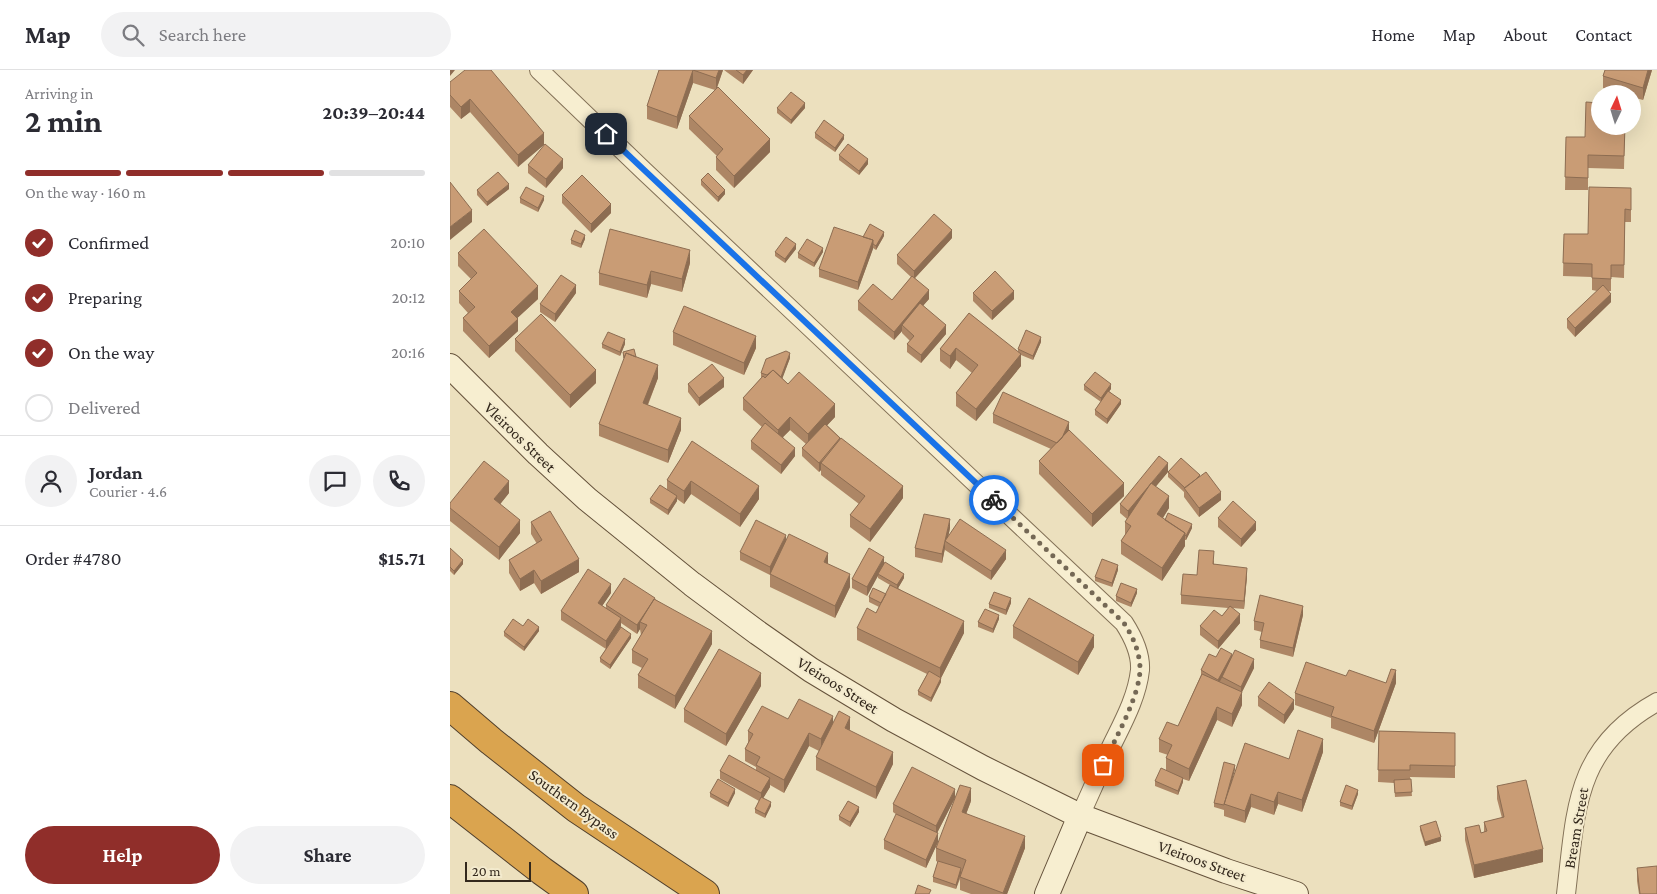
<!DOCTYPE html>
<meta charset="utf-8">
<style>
:root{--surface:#fff;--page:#f2f2f3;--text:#2b2b33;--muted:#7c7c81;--line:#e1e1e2;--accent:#902e2a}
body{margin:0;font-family:"Crimson Pro",serif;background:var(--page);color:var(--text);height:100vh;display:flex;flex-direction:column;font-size:19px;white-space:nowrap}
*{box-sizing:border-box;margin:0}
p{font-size:16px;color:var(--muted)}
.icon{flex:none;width:28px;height:28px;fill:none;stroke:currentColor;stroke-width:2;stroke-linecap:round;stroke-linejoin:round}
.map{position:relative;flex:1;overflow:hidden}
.sheet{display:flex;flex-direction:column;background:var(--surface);width:450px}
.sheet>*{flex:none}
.needle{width:32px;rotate:4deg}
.tools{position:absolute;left:1141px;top:15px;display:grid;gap:10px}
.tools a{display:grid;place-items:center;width:50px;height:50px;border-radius:50%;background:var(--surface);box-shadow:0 5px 20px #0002;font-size:25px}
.scale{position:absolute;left:15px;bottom:12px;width:66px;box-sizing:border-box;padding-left:5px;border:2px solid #33281c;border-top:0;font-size:14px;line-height:18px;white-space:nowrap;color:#33281c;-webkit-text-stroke:4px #f3eacd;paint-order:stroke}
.pin{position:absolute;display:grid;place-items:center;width:42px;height:42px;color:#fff;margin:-21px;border-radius:10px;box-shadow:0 2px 8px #0006}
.courier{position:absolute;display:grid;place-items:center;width:50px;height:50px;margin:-25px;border:4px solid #1a73e8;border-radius:50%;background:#fff;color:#222;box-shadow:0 1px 6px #0007}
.summary em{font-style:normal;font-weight:700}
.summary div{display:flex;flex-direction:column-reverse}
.summary{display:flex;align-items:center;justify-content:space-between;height:85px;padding:0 25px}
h1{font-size:32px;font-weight:700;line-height:38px}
.bar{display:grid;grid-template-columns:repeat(4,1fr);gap:8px 5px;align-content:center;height:60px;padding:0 25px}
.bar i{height:6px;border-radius:4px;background:var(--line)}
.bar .current{background:var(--accent)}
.bar p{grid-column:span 4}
.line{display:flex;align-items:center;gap:12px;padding:0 25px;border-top:1px solid var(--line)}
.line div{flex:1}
.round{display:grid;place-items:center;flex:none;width:52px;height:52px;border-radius:26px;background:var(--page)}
ol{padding:0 25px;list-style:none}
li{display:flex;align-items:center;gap:15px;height:55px}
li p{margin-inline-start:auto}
li .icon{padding:5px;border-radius:50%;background:var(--accent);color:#fff;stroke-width:4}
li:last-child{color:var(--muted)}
li i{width:28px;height:28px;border:2px solid var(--line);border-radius:50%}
.primary-button{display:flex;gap:10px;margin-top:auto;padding:10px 25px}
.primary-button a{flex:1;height:58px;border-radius:30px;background:var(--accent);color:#fff;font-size:20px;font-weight:700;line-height:58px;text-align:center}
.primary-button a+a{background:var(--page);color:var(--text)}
header{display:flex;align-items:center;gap:30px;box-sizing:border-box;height:70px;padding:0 25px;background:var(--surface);border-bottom:1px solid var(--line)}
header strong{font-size:24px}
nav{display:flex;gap:28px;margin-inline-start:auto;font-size:18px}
.search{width:350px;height:45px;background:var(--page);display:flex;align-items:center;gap:12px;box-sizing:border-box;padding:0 18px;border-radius:28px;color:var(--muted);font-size:19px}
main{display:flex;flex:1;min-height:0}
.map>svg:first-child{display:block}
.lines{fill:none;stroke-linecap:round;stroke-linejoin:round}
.street-casing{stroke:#837157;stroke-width:20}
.secondary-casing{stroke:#65523b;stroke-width:26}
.highway-casing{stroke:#503f2c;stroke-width:30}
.street{stroke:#f7eed0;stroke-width:18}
.secondary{stroke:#f7eed0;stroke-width:24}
.highway{stroke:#daa44f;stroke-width:28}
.wall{fill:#ad8665}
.shaded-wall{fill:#8d6d52}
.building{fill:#c99c75;stroke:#8d6d52}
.done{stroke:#746855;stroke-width:5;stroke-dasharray:0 9}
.route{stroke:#1a73e8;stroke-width:6}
.labels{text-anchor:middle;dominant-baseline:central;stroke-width:4;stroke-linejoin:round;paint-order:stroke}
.street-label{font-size:16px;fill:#33281c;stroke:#f3eacd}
</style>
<header>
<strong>Map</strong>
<div class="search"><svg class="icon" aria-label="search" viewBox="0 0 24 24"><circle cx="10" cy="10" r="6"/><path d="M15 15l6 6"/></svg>Search here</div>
<nav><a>Home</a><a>Map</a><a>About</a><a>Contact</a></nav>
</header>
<main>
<section class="sheet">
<div class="summary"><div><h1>2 min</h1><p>Arriving in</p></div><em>20:39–20:44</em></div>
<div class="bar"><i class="current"></i><i class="current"></i><i class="current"></i><i></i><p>On the way · 160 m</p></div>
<ol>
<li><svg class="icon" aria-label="check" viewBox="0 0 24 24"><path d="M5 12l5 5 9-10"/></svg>Confirmed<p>20:10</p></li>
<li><svg class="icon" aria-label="check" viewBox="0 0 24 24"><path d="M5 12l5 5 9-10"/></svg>Preparing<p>20:12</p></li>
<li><svg class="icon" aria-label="check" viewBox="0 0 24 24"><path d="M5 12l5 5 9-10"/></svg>On the way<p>20:16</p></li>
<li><i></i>Delivered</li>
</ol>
<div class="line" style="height:90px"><a class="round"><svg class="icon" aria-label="person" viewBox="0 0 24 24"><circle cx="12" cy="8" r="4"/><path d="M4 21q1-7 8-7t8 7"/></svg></a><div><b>Jordan</b><p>Courier · 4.6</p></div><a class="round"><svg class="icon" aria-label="chat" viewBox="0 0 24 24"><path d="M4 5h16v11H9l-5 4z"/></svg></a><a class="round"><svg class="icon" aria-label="phone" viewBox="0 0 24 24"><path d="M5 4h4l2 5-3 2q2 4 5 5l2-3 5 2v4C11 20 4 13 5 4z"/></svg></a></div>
<div class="line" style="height:65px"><div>Order #4780</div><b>$15.71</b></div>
<div class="primary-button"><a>Help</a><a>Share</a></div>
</section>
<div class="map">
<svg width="1207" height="824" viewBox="0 0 1207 824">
<rect width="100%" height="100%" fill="#ece0be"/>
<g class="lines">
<defs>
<path id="street" d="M89 0 194 101 674 553C683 567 691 583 690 600 687 628 672 654 660 679 650 701 640 724 630 746
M1116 824C1126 740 1124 678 1207 632"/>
<path id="secondary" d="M0 296 88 384 137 429 242 514 308 563 361 600 444 650 533 698 630 746 776 801 846 824
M597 824 630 746"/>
<path id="highway" d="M0 636 41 671 126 738 255 824
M0 729 92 801 124 824"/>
</defs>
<use href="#street" class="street-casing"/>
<use href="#secondary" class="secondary-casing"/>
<use href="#highway" class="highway-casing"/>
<use href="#street" class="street"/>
<use href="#secondary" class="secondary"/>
<use href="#highway" class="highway"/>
</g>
<path class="wall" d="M209 0H273L267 18 320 82 284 118 266 100V87L267 86 239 59V46L265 20 243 13 227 59 197 49V36Z
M274 0H303L293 14Z
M1155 0H1202L1193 30 1182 27V24H1171L1153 18V6Z
M0 12 94 63 68 97 20 42 11 49 0 37Z
M327 38H355L341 54 327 43Z
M1175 56 1174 99 1138 98V120H1115L1116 67H1135Z
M365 63 394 69 385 82 365 68Z
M389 85 418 94 409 105 389 90Z
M78 95 113 98 96 118 78 103Z
M251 110 275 124 268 132 251 115Z
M1181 118V152H1175L1174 208 1161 207V221H1159L1161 232 1125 267 1117 258V249L1147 221 1142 220V207L1113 206 1114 164H1138Z
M59 119 37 136 27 125V120Z
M112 125 161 143 141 163 112 133Z
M70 128 94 130 88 142 70 133Z
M434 166 426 180 423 178 408 220 369 207V199Z
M502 168 465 208 479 229 473 235 496 264 471 293 457 282V274L460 271 452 263V261L444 270 408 240V231L442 230 461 207 447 194V185Z
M135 169 131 178 121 174V170Z
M346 179 335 193 325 186V182Z
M373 182 364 197 348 188V183Z
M8 183 88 229 67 248 68 261 39 288 13 261V248L18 243 9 233V221L21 209 8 196Z
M240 193 232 222 201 214 197 228 149 215V203Z
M126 223 105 252 90 242V234Z
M523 223 564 229 542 250 523 231Z
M519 243 568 282V279L591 272 583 290 571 285V296L526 351 506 336V323L522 303 506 290 500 299 490 291V279Z
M223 262 306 278 294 305 223 275Z
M65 269 146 313 120 338 65 281Z
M152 274H175L170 286 152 278Z
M173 282 186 287 208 308 198 335 231 360 218 393 149 366V354L174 290Z
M340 288 332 308 338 314 385 347 377 355 453 428 420 472 400 457V445L409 434 371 405V400L369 402 352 386V378L356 374 340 360 333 367 345 386 331 404 301 379V371L312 357 293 340V328L312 307H311V303Z
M238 314 274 317 249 336 238 322Z
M634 315 661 319 659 321 671 334 657 354 645 345V340L651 332 634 320Z
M543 344 619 361 674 426 642 457 589 404V391L601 379 543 353Z
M242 371 309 429 290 457 241 424 234 434 227 429V431L218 445 200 433V429L217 419V410Z
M718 402 750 406 771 430 749 447 734 427V422L718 407Z
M718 402 705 417 719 438 713 448 715 450 742 458 736 470H735V476L712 511 671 484V471L675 465V452L677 449 670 443V434Z
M59 423 50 434 70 463 49 490 0 451V433Z
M768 448 806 460 791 477 768 457Z
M81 452 129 502 91 524 84 513 70 521 59 503V490L87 474 81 464Z
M500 458 498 468 556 489 541 510 495 480V478L492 493 465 487V478Z
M336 471 378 494 400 517 385 548 320 517V505L290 490V482Z
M0 478 13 494 4 505 0 501Z
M764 490V494L797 506 794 539 782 538 790 553 768 579 750 565V556L772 546 778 538 731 534V525L747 505Z
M434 495 454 508 448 518 514 563 491 608V612L481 632 468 625V621L477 604 407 570V558L426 543 429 537 419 532V527L436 524 440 515 428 508V505L417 526 402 518V509Z
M668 500 662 517 645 511V507Z
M161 523 152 536 156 538V535L205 529 262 574 225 639 188 618V605L192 598 182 593V580L191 565 190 559 187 564 171 553V557L181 568 160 599 150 592V588L156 579 111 550V541Z
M687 523 681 537 666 531V526Z
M561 533 556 545 539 538V534Z
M853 545 843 587 810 578V570L812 562 804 560V551Z
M549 549 543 563 528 557V552Z
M73 556 89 561 74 581 54 566V562Z
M563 556 644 577 628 605 563 568Z
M766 587 804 598 792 622V635L782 657 767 650 739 711 733 709V712L728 725 705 716V711L716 700V688L718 685 709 682V669L728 656 751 605V600Z
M896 606 936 613H946L924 673 881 658V648L845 635V623Z
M311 616 276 676 234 652V639Z
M808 627 844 639 834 654 808 636Z
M338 649 383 653 400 659 399 660 443 694 426 729 366 700V687L369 681 359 676 334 723 320 715V717L313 728 321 736 315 748 305 743V739L309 731 270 709V701L306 700V697L295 691V679L298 673V661Z
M929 661 1005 663V708L960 707 962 726 945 727 944 713 928 712Z
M873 682 852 742 828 734 824 745 801 737 795 753 774 746V740L764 737V733L785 699 781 713 839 689Z
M1047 716 1093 792 1024 808 1015 770V758L1031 763 1034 762V752L1052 748 1047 729Z
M260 723H285L278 737 260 727Z
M908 724 902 740 890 736V732Z
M505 728 487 763 488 772 476 798 434 779V770L447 745 443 742V734Z
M521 731 516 744 575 778 557 824H521L510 820V809L506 819 483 812V807L488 792 486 791V778Z
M409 742 400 757 389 750V746Z
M970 756 991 771 975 776 970 760Z
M1187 798 1207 824H1189L1187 811Z"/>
<path class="shaded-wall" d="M0 0H5L0 6Z
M243 0V13L227 59V47Z
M269 0H273L266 20V8Z
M297 0H303L293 14V5Z
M1198 0H1202L1193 30V18Z
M20 29V42L11 49V37Z
M355 33V38L341 54V50Z
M94 63V75L68 97V85Z
M394 65V69L385 82V78Z
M320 69V82L284 118V106Z
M113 89V98L96 118V109Z
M418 89V94L409 105V101Z
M59 114V119L37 136V132Z
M275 120V124L268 132V127Z
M94 126V130L88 142V138Z
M161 134V143L141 163V154Z
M22 140V152L0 170V157Z
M502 160V168L464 209V201Z
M434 162V166L426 180V176Z
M135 165V169L131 178V174Z
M423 170V179L408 220V212Z
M346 174V179L335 193V189Z
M373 178V182L364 197V193Z
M240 180V193L232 222V209Z
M201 201V214L197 228V215Z
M126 215V223L105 252V244Z
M88 216V229L61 254V242Z
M479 220V229L455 257 452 255V261L444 270V262Z
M564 221V229L542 250V241Z
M1161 224V232L1125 267V258Z
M68 249V261L39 288V276Z
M496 255V264L471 293V285Z
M306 266V278L294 305V293Z
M591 267V272L583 290V286Z
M175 269V274L170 286V282Z
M506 278V290L500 299V286Z
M340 283V288L330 315V310Z
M571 284V296L526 351V339Z
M208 295V308L193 346V333Z
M146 300V313L120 338V325Z
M274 308V317L249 336V328Z
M661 314V319L651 332V328Z
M671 330V334L657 354V349Z
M385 334V347L358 376V364Z
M340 347V360L328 372V360Z
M231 348V360L218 393V380Z
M619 352V361L609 374Z
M345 378V386L331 404V395Z
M392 378 371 393V400L369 402V393Z
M718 393V402L678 450V441Z
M59 411V423L44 442V429Z
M241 411V424L234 434V421Z
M674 413V426L642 457V444Z
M309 416V429L290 457V444Z
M453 416V428L420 472V459Z
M771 422V430L749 447V438Z
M227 426V431L218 445V440Z
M719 426V438L707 457V444Z
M500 449V458L497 472 495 471V478L492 493V484Z
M70 450V463L49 490V477Z
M806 452V460L791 477V469Z
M742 454V458L736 470V466Z
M735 463V476L712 511V498Z
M336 465V473L320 505V497Z
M556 480V489L541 510V501Z
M378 483V496L374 492Z
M434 487V495L417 526V517Z
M129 489V502L91 524V511Z
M13 490V494L4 505V501Z
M668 495V500L662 517V513Z
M797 498V506L794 539V531Z
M84 500V513L70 521V509Z
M400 504V517L385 548V536Z
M454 504V508L447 520V515Z
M161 514V523L148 542V533Z
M687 519V523L681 537V533Z
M205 528 190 552V559L187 564V555Z
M561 528V533L556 545V540Z
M853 536V545L843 587V578Z
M790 544V553L768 579V571Z
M549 545V549L543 563V559Z
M171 548V556L156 579V571Z
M514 551V563L491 608V612L481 632V628L490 610V598Z
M89 557V561L74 581V577Z
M262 561V574L225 639V626Z
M181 564V568L160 599V595Z
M644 565V577L628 605V592Z
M782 584V589L768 615V610Z
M804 589V598L792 622V635L782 657V644L791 626V617Z
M946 600V613L924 673V661Z
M311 603V616L276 676V664Z
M844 630V639L834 654V645Z
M767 637V650L739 711V699Z
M383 646V659L371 682V669Z
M400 647V659L395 670V658Z
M359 663V676L334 723V710Z
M873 669V682L852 742V730Z
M443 682V694L426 729V717Z
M785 695V699L776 735 775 734Z
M320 708V717L311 732V723Z
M733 708V712L728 725V721Z
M521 718V731L512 755V742Z
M285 719V723L278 737V733Z
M505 719V728L486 765V756Z
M908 720V724L902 740V736Z
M828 722V734L824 745V732Z
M801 724V737L795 753V741Z
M321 732V736L315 748V744Z
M409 737V742L400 757V752Z
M488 763V772L476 798V790Z
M575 766V778L557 824H553Z
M991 767V771L975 776V772Z
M1093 779V792L1024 808V795Z
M511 798V803L506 819V815Z"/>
<path class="building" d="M15 0H41L94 63 68 85 20 29 11 37 0 25V12Z
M209 0H269L266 8 243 0 227 47 197 36Z
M286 0H297L293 5Z
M1155 0H1198L1193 18 1153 6Z
M268 17 320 69 284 106 266 87 273 79 239 46Z
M341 22 355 33 341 50 327 38Z
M1136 32 1150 33V56H1175L1174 86 1138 85V108L1115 107 1116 67H1135Z
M374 50 394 65 385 78 365 63Z
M95 74 113 89 96 109 78 95Z
M398 74 418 89 409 101 389 85Z
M48 102 59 114 37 132 27 120Z
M258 103 275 120 268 127 251 110Z
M132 105 161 134 141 154 112 125Z
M0 112 22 140 0 157Z
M76 117 94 126 88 138 70 128Z
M1139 117 1181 118V140L1175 139 1174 195H1161V209L1142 208V194L1113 193 1114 164H1138Z
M484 144 502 160 464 201 447 185Z
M420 154 434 162 426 176 423 174V170L413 167Z
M384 157 423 170 408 212 369 199Z
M34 159 88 216 61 242 68 249 39 276 13 248 25 237 9 221 27 203 8 183Z
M160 159 240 180 232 209 201 201 197 215 149 203Z
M125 160 135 165 131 174 121 170Z
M336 167 346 174 335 189 325 182Z
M357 169 373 178 364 193 348 183Z
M545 201 564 221 542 241 523 223Z
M111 205 126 215 105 244 90 234Z
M462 206 479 220 444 262 408 231 423 214 442 230Z
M1153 215 1161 224 1125 258 1117 249Z
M470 233 496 255 471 285 457 274 464 266 452 255Z
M234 236 306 266 294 293 223 262Z
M519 243 571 284 526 339 506 323 528 295 506 278 500 286 490 279Z
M91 244 146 300 120 325 65 269Z
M576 260 591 267 583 286 568 279Z
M158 262 175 269 170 282 152 274Z
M184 279 186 287 176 283 174 288 173 282Z
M336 281 340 283 331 307 323 300 317 305 311 303 316 289Z
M176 283 208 295 193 333 231 348 218 380 149 354Z
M262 294 274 308 249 328 238 314Z
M323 300 338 314 349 302 385 334 358 364 340 347 328 360 293 328 313 306 315 308Z
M645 302 661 314 651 328 634 315Z
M658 321 671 330 657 349 645 340Z
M553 322 619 352 612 368 607 373 543 344Z
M315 353 345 378 331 395 301 371Z
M375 354 390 368 369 393 352 378Z
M619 360 674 413 642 444 589 391Z
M391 368 453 416 420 459 400 445 415 426 371 393Z
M242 371 309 416 290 444 241 411 234 421 217 410Z
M709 386 718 393 678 441 670 434Z
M731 388 750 405 745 410 735 418 718 402Z
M34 391 59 411 44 429 70 450 49 477 0 438V433Z
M756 402 771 422 749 438 734 418Z
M701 413 719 426 707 444 735 463 712 498 671 471 681 456 675 452Z
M210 415 227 426 218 440 200 429Z
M783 431 806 452 791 469 768 448Z
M100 441 129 489 91 511 84 500 70 509 59 490 92 470 81 452Z
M718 443 742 454 736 466 735 465V463L715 450Z
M474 444 500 449 492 484 465 478Z
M510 449 556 480 541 501 495 471Z
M306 450 336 465 320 497 290 482Z
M339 464 378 483 374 492 400 504 385 536 320 504Z
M0 478 13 490 4 501 0 497Z
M419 478 434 487 417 517 402 509Z
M749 480 764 481 763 494 797 498 794 531 731 525 733 504 747 505Z
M652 489 668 495 662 513 645 507Z
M435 492 454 504 447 515 428 504Z
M138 499 161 514 148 533 171 548 156 571 111 541Z
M174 508 205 528 187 555 156 535Z
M671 513 687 519 681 533 666 526Z
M440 515 514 551 490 598 407 558 417 538 426 543Z
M423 518 436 524 431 533 419 527Z
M544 522 561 528 556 540 539 534Z
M810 525 853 536 843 578 810 570 814 553 804 551Z
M579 528 644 565 628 592 563 556Z
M204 529 262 561 225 626 188 605 198 589 182 580 197 555 190 552Z
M780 536 790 544 768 571 750 556 764 540 772 546Z
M535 539 549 545 543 559 528 552Z
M63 549 73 556 78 549 89 557 74 577 54 562Z
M171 557 181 564 160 595 150 588Z
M771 578 782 584 768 610 751 600 759 584 766 587Z
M269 579 311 603 276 664 234 639Z
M785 580 804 589 791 617 772 607Z
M856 592 896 606 899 600 936 613 941 599 946 600 924 661 881 646 884 637 845 623Z
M479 601 491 608 481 628 468 621Z
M752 604 792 622 782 644 767 637 739 699 716 688 722 675 709 669 717 652 728 656Z
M819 612 844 630 834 645 808 627Z
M349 629 383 646 371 669 359 663 334 710 306 695 310 687 295 679 303 664 298 661 312 636 338 649Z
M389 641 400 647 395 658 443 682 426 717 366 687Z
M848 660 873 669 852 730 828 722 824 732 801 724 795 741 774 734 795 673 839 689Z
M929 661 1005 663V696L960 695V700H928Z
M279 685 320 708 311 723 270 701Z
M774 692 785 695 774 735 764 733Z
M462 697 505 719 486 756 443 734Z
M711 698 733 708 728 721 705 711Z
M268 709 285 719 278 733 260 723Z
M961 709 962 722 945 723 944 710Z
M1076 710 1093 779 1024 795 1015 758 1029 755 1031 763 1037 761 1034 752 1054 747 1047 716Z
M510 715 521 718 512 742 575 766 553 823 510 807 516 790 486 778Z
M896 715 908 720 902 736 890 732Z
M311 727 321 732 315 744 305 739Z
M398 731 409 737 400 752 389 746Z
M446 744 488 763 476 790 434 770Z
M986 751 991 767 975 772 970 756Z
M488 791 511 798 506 815 483 807Z
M1207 796V824H1190L1187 798Z
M468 815 481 820 479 824H465Z"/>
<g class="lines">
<path class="done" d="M544 430 674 553C683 567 689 580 690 597 691 624 665 669 653 695"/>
<path class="route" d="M156 64 544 430"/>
</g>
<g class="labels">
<g class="street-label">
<text transform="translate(70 367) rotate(44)">Vleiroos Street</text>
<text transform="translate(388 615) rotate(32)">Vleiroos Street</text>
<text transform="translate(124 734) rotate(36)">Southern Bypass</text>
<text transform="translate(1126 758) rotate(-80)">Bream Street</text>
<text transform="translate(752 791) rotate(20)">Vleiroos Street</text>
</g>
</g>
</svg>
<div class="tools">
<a><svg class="needle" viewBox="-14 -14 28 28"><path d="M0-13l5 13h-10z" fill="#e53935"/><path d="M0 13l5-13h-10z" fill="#7c7c81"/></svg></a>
</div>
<div class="scale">20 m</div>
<div class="pin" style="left:653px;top:695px;background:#ea580c"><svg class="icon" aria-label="bag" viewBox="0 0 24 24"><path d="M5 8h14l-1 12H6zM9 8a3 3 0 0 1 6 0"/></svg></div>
<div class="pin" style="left:156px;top:64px;background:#1f2937"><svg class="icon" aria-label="home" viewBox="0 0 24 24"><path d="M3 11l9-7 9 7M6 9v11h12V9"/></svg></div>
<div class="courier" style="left:544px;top:430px"><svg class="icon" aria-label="bike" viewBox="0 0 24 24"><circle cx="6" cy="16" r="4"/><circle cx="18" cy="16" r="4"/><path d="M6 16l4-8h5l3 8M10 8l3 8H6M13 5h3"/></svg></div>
</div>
</main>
